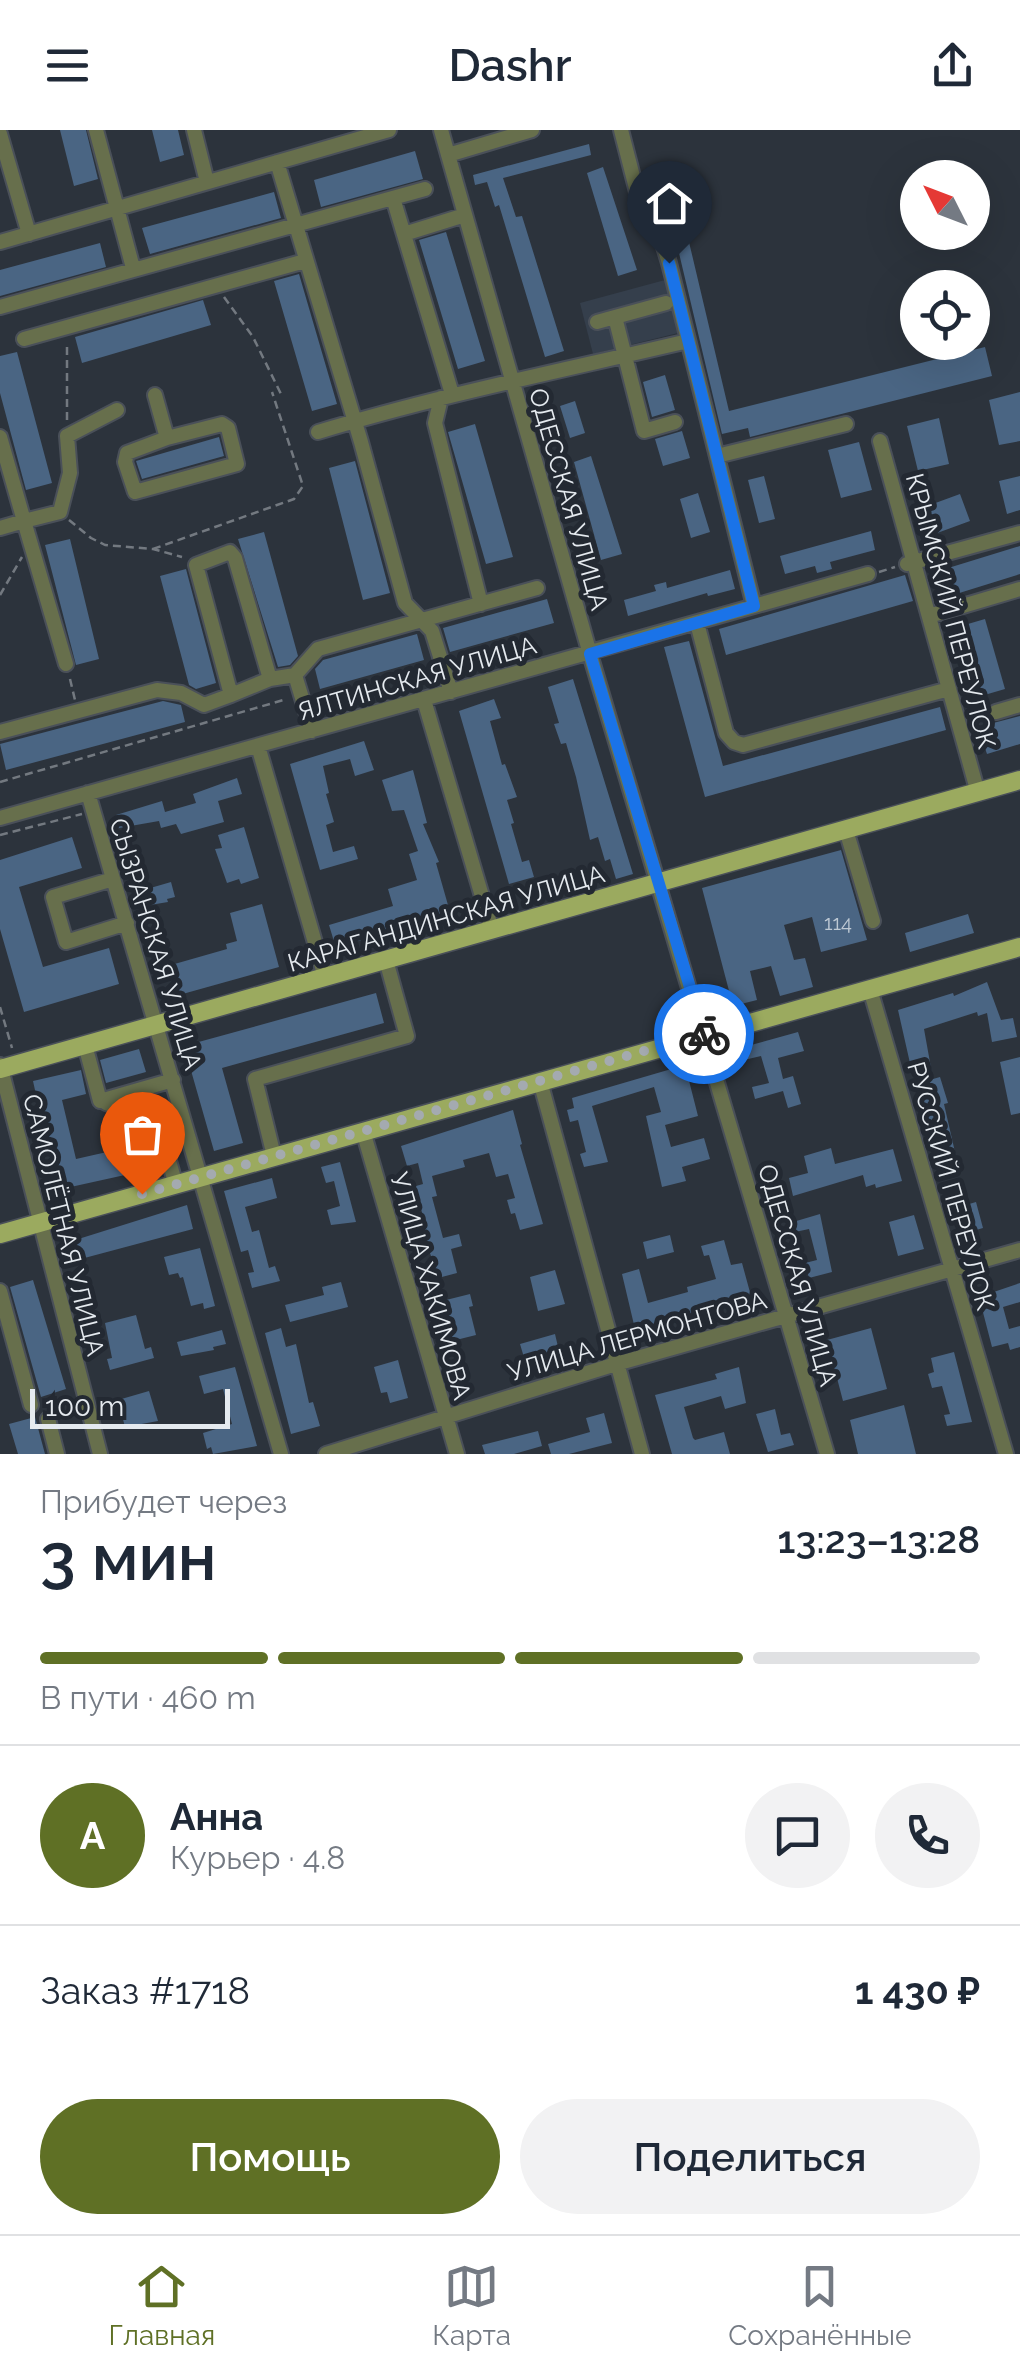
<!DOCTYPE html>
<html lang="ru">
<meta charset="utf-8">
<style>
:root{--surface:#fff;--page:#f2f2f3;--text:#1f2937;--muted:#747a83;--line:#e0e1e3;--accent:#5f7025}
body{margin:0;font-family:Raleway,sans-serif;background:var(--page);color:var(--text);height:100vh;display:flex;flex-direction:column;font-size:38px;white-space:nowrap}
*{box-sizing:border-box;margin:0}
p{font-size:32px;color:var(--muted)}
.icon{flex:none;width:55px;height:55px;fill:none;stroke:currentColor;stroke-width:2;stroke-linecap:round;stroke-linejoin:round}
.map{position:relative;height:1324px;overflow:hidden}
.side{display:flex;flex-direction:column;background:var(--surface);flex:1}
.side>*{flex:none}
.needle{width:65px;rotate:312deg}
.fabs{position:absolute;left:900px;top:30px;display:grid;gap:20px}
.fabs a{display:grid;place-items:center;width:90px;height:90px;border-radius:50%;background:var(--surface);box-shadow:0 10px 40px #0002;font-size:50px}
.scale{position:absolute;left:30px;bottom:25px;width:200px;box-sizing:border-box;padding-left:10px;border:5px solid #e5eaef;border-top:0;font-size:28px;line-height:35px;white-space:nowrap;color:#e5eaef;-webkit-text-stroke:8px #232932;paint-order:stroke}
.pin{position:absolute;display:grid;place-items:center;width:85px;height:85px;color:#fff;margin:-102px -42px;border-radius:50% 50% 50% 0;rotate:-45deg;box-shadow:0 0 10px #0007}
.pin .icon{rotate:45deg}
.courier{position:absolute;display:grid;place-items:center;width:100px;height:100px;margin:-50px;border:8px solid #1a73e8;border-radius:50%;background:#fff;color:#222;box-shadow:0 2px 12px #0007}
.head em{font-style:normal;font-weight:600}
.head div{display:flex;flex-direction:column-reverse}
.head{display:flex;align-items:center;justify-content:space-between;height:170px;padding:0 40px}
h1{font-size:65px;font-weight:600;line-height:75px}
.bar{display:grid;grid-template-columns:repeat(4,1fr);gap:15px 10px;align-content:center;height:120px;padding:0 40px}
.bar i{height:12px;border-radius:8px;background:var(--line)}
.bar .on{background:var(--accent)}
.bar p{grid-column:span 4}
.line{display:flex;align-items:center;gap:25px;padding:0 40px;border-top:2px solid var(--line)}
.line div{flex:1}
.round{display:grid;place-items:center;flex:none;width:105px;height:105px;border-radius:52px;background:var(--page)}
.action{display:flex;gap:20px;margin-top:auto;padding:20px 40px}
.action a{flex:1;height:115px;border-radius:60px;background:var(--accent);color:#fff;font-size:40px;font-weight:600;line-height:115px;text-align:center}
.action a+a{background:var(--page);color:var(--text)}
header{display:flex;justify-content:space-between;align-items:center;height:130px;padding:0 40px;background:var(--surface);font-size:45px;font-weight:600}
.tabs{display:flex;justify-content:space-around;align-items:center;height:140px;border-top:2px solid var(--line);background:var(--surface);font-size:28px;color:var(--muted)}
.tabs a{display:grid;justify-items:center;gap:5px}
.tabs .on{color:var(--accent)}
.map>svg:first-child{display:block}
.built{fill:#353f4c}
.building{fill:#4a6583}
.lines{fill:none;stroke-linecap:round;stroke-linejoin:round}
.minor-casing{stroke:#4a5059;stroke-width:18}
.major-casing{stroke:#4a5059;stroke-width:21}
.path{stroke:#737980;stroke-width:2.5;stroke-dasharray:8 5;stroke-linecap:butt}
.minor{stroke:#676f4c;stroke-width:14}
.major{stroke:#9baa5f;stroke-width:18}
.done{stroke:#a4aab0;stroke-width:10;stroke-dasharray:0 18}
.route{stroke:#1a73e8;stroke-width:12}
.labels{text-anchor:middle;dominant-baseline:central;stroke-width:10;stroke-linejoin:round;paint-order:stroke}
.number-label{font-size:20px;fill:#bec9d4}
.street-label{font-size:25px;fill:#e5eaef;stroke:#232932}
</style>
<header><svg class="icon" aria-label="menu" viewBox="0 0 24 24"><path d="M4 6h16M4 12h16M4 18h16"/></svg>Dashr<svg class="icon" aria-label="share" viewBox="0 0 24 24"><path d="M12 15V3M7 8l5-5 5 5M5 13v7h14v-7"/></svg></header>
<div class="map">
<svg width="1020" height="1324" viewBox="0 0 1020 1324">
<rect width="100%" height="100%" fill="#2c333c"/>
<path class="built" d="M665 150 678 203 593 224 580 173Z"/>
<path class="building" d="M60 0H86L98 49 74 56Z
M152 0H178L184 25 160 32Z
M589 14 591 25 503 48 516 87 522 86 564 221 545 227 499 75 495 77 487 52 475 55 473 45Z
M415 21 423 49 321 77 314 50Z
M603 37 637 140 618 146 587 43Z
M676 57 729 281 985 217 992 246 750 307 748 298 722 304 664 60Z
M274 62 281 88 150 124 142 98Z
M446 102 485 231 458 239 419 110Z
M100 113 106 137 0 166V140Z
M299 144 337 274 312 281 274 151Z
M203 170 211 195 82 233 75 207Z
M17 222 52 353 26 360 0 263V226Z
M665 245 675 280 652 287 643 252Z
M1020 262V311L999 315 989 270Z
M575 271 585 303 570 308 560 276Z
M939 288 949 334 918 341 907 296Z
M475 294 513 427 486 434 448 302Z
M682 301 690 328 663 336 655 309Z
M219 307 224 326 142 349 136 331Z
M859 312 872 360 841 368 828 320Z
M591 326 622 424 601 430 574 332Z
M355 331 390 463 363 470 329 338Z
M764 346 775 389 759 393 748 350Z
M1020 346V380L1007 384 999 351Z
M698 363 710 402 691 408 680 369Z
M960 364 970 391 929 406 919 379Z
M871 401 875 420 830 432 832 439 817 443 815 436 785 444 780 426Z
M264 402 298 526 290 535 278 537 238 409Z
M70 409 99 529 76 535 45 415Z
M1020 416V444L940 469 932 443Z
M186 439 216 553 196 559 189 555 160 446Z
M730 440 735 459 708 466 707 463 628 486 624 470 656 461 654 455 666 452 667 458Z
M905 445 913 471 726 525 719 499Z
M547 469 554 493 450 522 443 498Z
M985 489 1005 559 981 566 961 496Z
M417 504 424 530 320 559 315 539 323 530Z
M689 511 723 636 940 577 946 600 705 667 664 517Z
M573 549 633 744 616 749 610 729 605 731 598 707 590 710 576 647 566 613 561 614 554 594 559 593 548 557Z
M494 569 501 588 490 591 502 635 505 634 517 667 507 670 514 693 511 694 522 732 529 730 534 747 509 754 459 581Z
M163 571 181 575 185 592 6 640 0 614Z
M1020 586V614L987 624 978 597Z
M364 611 374 640 355 646 350 629 323 636 329 663 326 664 334 692 326 695 333 722 354 716 358 729 320 740 290 634Z
M413 640 427 693 423 694 439 732 436 733 450 782 336 818 329 795 393 776 388 759 417 750 409 724 418 721 404 680 392 681 382 650Z
M237 648 242 664 218 671 224 692 181 704 176 694 161 698 159 691 119 698 116 685 162 671 165 682 196 673 193 664Z
M244 697 259 748 241 754 239 749 227 753 215 719 222 718 218 705Z
M72 707 82 738 19 757 43 837 109 818 119 854 24 882 0 799V730Z
M841 720 867 810 821 822 812 787 784 795 794 830 805 828 813 857 780 866 771 836 750 841 757 870 733 876 702 758Z
M171 752 175 767 167 769 168 772 144 776 140 761Z
M262 774 279 837 179 865 171 835 227 819 226 814 237 811 230 783Z
M968 784 974 803 910 822 905 803Z
M987 852 1001 890 1013 888 1017 907 992 912 987 883 978 886 977 882 924 899 933 949 940 947 948 973 944 974 960 1044 945 1047 938 1021 935 1022 929 1004 915 941 912 942 898 880 953 863 954 866Z
M376 863 384 893 222 938 243 1013 214 1021 184 916Z
M798 902 804 921 778 928 783 949 793 946 801 974 788 978 783 961 755 969 752 957 769 953 761 926 744 930 740 918Z
M139 919 146 942 106 953 100 930Z
M1020 927V983L1011 985 1000 932Z
M685 935 698 986 665 995 671 1017 704 1008 710 1029 682 1037 686 1051 662 1057 646 986 661 982 654 957 592 976 608 1032 584 1037 580 1024 586 1022 578 990 570 992 567 980 574 978 572 968Z
M81 940 86 964 62 970 76 1029 129 1017 134 1043 57 1060 33 951Z
M513 980 522 1014 520 1015 543 1094 520 1100 515 1083 511 1084 507 1070 515 1068 508 1044 496 1047 489 1023 463 1030 465 1037 432 1046 437 1066 432 1067 443 1108 459 1104 462 1116 451 1119 457 1143 438 1148 421 1095 425 1094 419 1071 413 1072 409 1058 423 1054 418 1033 407 1036 401 1016Z
M831 1018 835 1034 893 1019 902 1051 876 1058 875 1054 866 1057 863 1045 793 1066 789 1048 808 1043 804 1026Z
M340 1032 356 1092 331 1095 327 1080 340 1076 334 1051 326 1053 321 1037Z
M272 1048 277 1068 245 1077 252 1102 259 1100 269 1138 275 1136 280 1151 252 1158 248 1143 254 1142 248 1120 241 1122 224 1061Z
M976 1072 983 1098 959 1105 952 1079Z
M187 1075 193 1099 77 1130 72 1111Z
M820 1084 832 1142 809 1148 805 1133 817 1130 809 1099 795 1102 793 1092Z
M914 1085 924 1119 898 1126 889 1092Z
M670 1105 674 1122 647 1129 643 1112Z
M724 1110 731 1135 742 1133 751 1166 635 1199 622 1144 639 1139 648 1173 688 1162 687 1157 716 1149 709 1125 704 1126 701 1116Z
M200 1118 215 1176 204 1179 203 1173 191 1176 183 1147 180 1148 178 1143 169 1145 164 1127Z
M555 1140 565 1174 538 1181 530 1147Z
M33 1150 66 1259 41 1267 10 1157Z
M341 1152 348 1177 290 1192 285 1175 324 1165 322 1157Z
M1020 1153V1172L1003 1177 1009 1199 1020 1196V1217L1010 1220 1008 1213 992 1217 979 1167Z
M470 1164 473 1176 469 1177 476 1205 452 1211 442 1171Z
M136 1185 145 1219 151 1217 154 1228 110 1240 107 1229 112 1228 105 1193Z
M281 1198 286 1217 296 1214 309 1273 313 1272 320 1296 291 1304 265 1203Z
M871 1198 887 1259 843 1271 827 1210Z
M222 1200 226 1214 213 1217 214 1220 181 1226 177 1212Z
M555 1204 559 1221 538 1227 540 1238 528 1241 520 1214Z
M954 1222 972 1292 947 1296 944 1285 950 1284 942 1256 932 1258 928 1244 934 1242 931 1228Z
M398 1230 408 1268 390 1273 387 1262 381 1263 374 1237Z
M235 1237 257 1316 213 1324 211 1317 207 1319 203 1303 232 1294 223 1259 204 1264 199 1246Z
M739 1237 746 1273 725 1279 721 1266 684 1277 693 1308 695 1310 724 1302 730 1324H672L655 1265 717 1249 715 1244Z
M149 1261 158 1291 125 1297 118 1270Z
M904 1275 916 1324H858L850 1290Z
M775 1279 781 1305 790 1303 794 1315 768 1322 756 1284Z
M604 1283 612 1313 569 1324H551L548 1314 590 1302 586 1288Z
M35 1287 45 1324H18L9 1294Z
M538 1301 542 1316 514 1324H485L482 1315Z"/>
<g class="lines">
<defs>
<path id="minor" d="M96 0 133 138
M194 0 207 52
M441 0 590 524 827 1324
M621 0 637 62
M0 4 29 104
M448 25 532 0
M277 32 361 312 405 473 432 501 451 562
M393 68 452 264
M653 81 669 133 754 476
M404 104 465 85
M0 112 389 0
M666 173 615 187 644 301 675 292
M0 177 425 59
M597 192 615 187
M24 209 305 131
M155 265 167 308 222 294 228 298 237 334 135 362 125 332 127 323 167 308
M441 268 435 293 481 474
M318 302C440 265 565 240 688 211
M0 307 24 391 0 398
M880 311 978 663
M717 326 846 294
M907 434 1020 403
M929 486 1020 459
M697 493 726 603 734 612 743 615 949 559
M66 534 24 391 60 382 70 343 67 306 117 280
M295 545 312 601
M270 549 295 545 318 519 537 458
M424 570 492 800
M996 582 1020 575
M0 602 157 560 181 563 204 575 231 565 196 435 230 422 235 428 270 549 231 565
M258 616 325 847
M88 663 281 1324
M0 688 868 444
M846 700 873 791
M113 749 53 767 66 812 127 793
M870 859 1006 1324
M85 915 100 971 173 950
M0 935 100 1324
M540 951 642 1324
M106 973 157 990 176 1055
M363 1001 457 1324
M274 1026 255 949 407 906 386 830
M0 1161 31 1275
M48 1289 57 1324
M326 1324 616 1234 1020 1120"/>
<path id="major" d="M0 939 1020 650
M0 1104 1020 817"/>
</defs>
<use href="#minor" class="minor-casing"/>
<use href="#major" class="major-casing"/>
<path class="path" d="M224 167 253 207 281 264
M67 290V213
M69 390 91 408 105 415 153 419 182 427
M153 419 294 369 303 356 272 262
M879 442 895 437
M0 465 22 427
M70 549 75 570
M0 652 287 569
M0 705 82 684
M0 877 12 918"/>
<use href="#minor" class="minor"/>
<use href="#major" class="major"/>
</g>
<g class="lines">
<path class="done" d="M142 1064 704 904"/>
<path class="route" d="M669 133 754 476 590 524 704 904"/>
</g>
<g class="labels">
<g class="number-label">
<text x="838" y="793">114</text>
</g>
<g class="street-label">
<text transform="translate(569 369) rotate(74)">ОДЕССКАЯ УЛИЦА</text>
<text transform="translate(951 481) rotate(75)">КРЫМСКИЙ ПЕРЕУЛОК</text>
<text transform="translate(417 548) rotate(-16)">ЯЛТИНСКАЯ УЛИЦА</text>
<text transform="translate(446 788) rotate(-16)">КАРАГАНДИНСКАЯ УЛИЦА</text>
<text transform="translate(156 814) rotate(73)">СЫЗРАНСКАЯ УЛИЦА</text>
<text transform="translate(951 1056) rotate(74)">РУССКИЙ ПЕРЕУЛОК</text>
<text transform="translate(64 1095) rotate(76)">САМОЛЁТНАЯ УЛИЦА</text>
<text transform="translate(798 1145) rotate(74)">ОДЕССКАЯ УЛИЦА</text>
<text transform="translate(431 1156) rotate(74)">УЛИЦА ХАКИМОВА</text>
<text transform="translate(637 1206) rotate(-16)">УЛИЦА ЛЕРМОНТОВА</text>
</g>
</g>
</svg>
<div class="fabs">
<a><svg class="needle" viewBox="-14 -14 28 28"><path d="M0-13l5 13h-10z" fill="#e53935"/><path d="M0 13l5-13h-10z" fill="#747a83"/></svg></a>
<a><svg class="icon" aria-label="locate" viewBox="0 0 24 24"><circle cx="12" cy="12" r="6"/><path d="M12 2v4M12 18v4M2 12h4M18 12h4"/></svg></a>
</div>
<div class="scale">100 m</div>
<div class="pin" style="left:142px;top:1064px;background:#ea580c"><svg class="icon" aria-label="bag" viewBox="0 0 24 24"><path d="M5 8h14l-1 12H6zM9 8a3 3 0 0 1 6 0"/></svg></div>
<div class="pin" style="left:669px;top:133px;background:#1f2937"><svg class="icon" aria-label="home" viewBox="0 0 24 24"><path d="M3 11l9-7 9 7M6 9v11h12V9"/></svg></div>
<div class="courier" style="left:704px;top:904px"><svg class="icon" aria-label="bike" viewBox="0 0 24 24"><circle cx="6" cy="16" r="4"/><circle cx="18" cy="16" r="4"/><path d="M6 16l4-8h5l3 8M10 8l3 8H6M13 5h3"/></svg></div>
</div>
<section class="side">
<div class="head"><div><h1>3 мин</h1><p>Прибудет через</p></div><em>13:23–13:28</em></div>
<div class="bar"><i class="on"></i><i class="on"></i><i class="on"></i><i></i><p>В пути · 460 m</p></div>
<div class="line" style="height:180px"><b class="round" style="background:var(--accent);color:#fff">А</b><div><b>Анна</b><p>Курьер · 4.8</p></div><a class="round"><svg class="icon" aria-label="chat" viewBox="0 0 24 24"><path d="M4 5h16v11H9l-5 4z"/></svg></a><a class="round"><svg class="icon" aria-label="phone" viewBox="0 0 24 24"><path d="M5 4h4l2 5-3 2q2 4 5 5l2-3 5 2v4C11 20 4 13 5 4z"/></svg></a></div>
<div class="line" style="height:130px"><div>Заказ #1718</div><b>1 430 ₽</b></div>
<div class="action"><a>Помощь</a><a>Поделиться</a></div>
</section>
<nav class="tabs">
<a class="on"><svg class="icon" aria-label="home" viewBox="0 0 24 24"><path d="M3 11l9-7 9 7M6 9v11h12V9"/></svg>Главная</a>
<a><svg class="icon" aria-label="map" viewBox="0 0 24 24"><path d="M3 6l6-2 6 2 6-2v14l-6 2-6-2-6 2zM9 4v14M15 6v14"/></svg>Карта</a>
<a><svg class="icon" aria-label="saved" viewBox="0 0 24 24"><path d="M7 4h10v16l-5-4-5 4z"/></svg>Сохранённые</a>
</nav>
